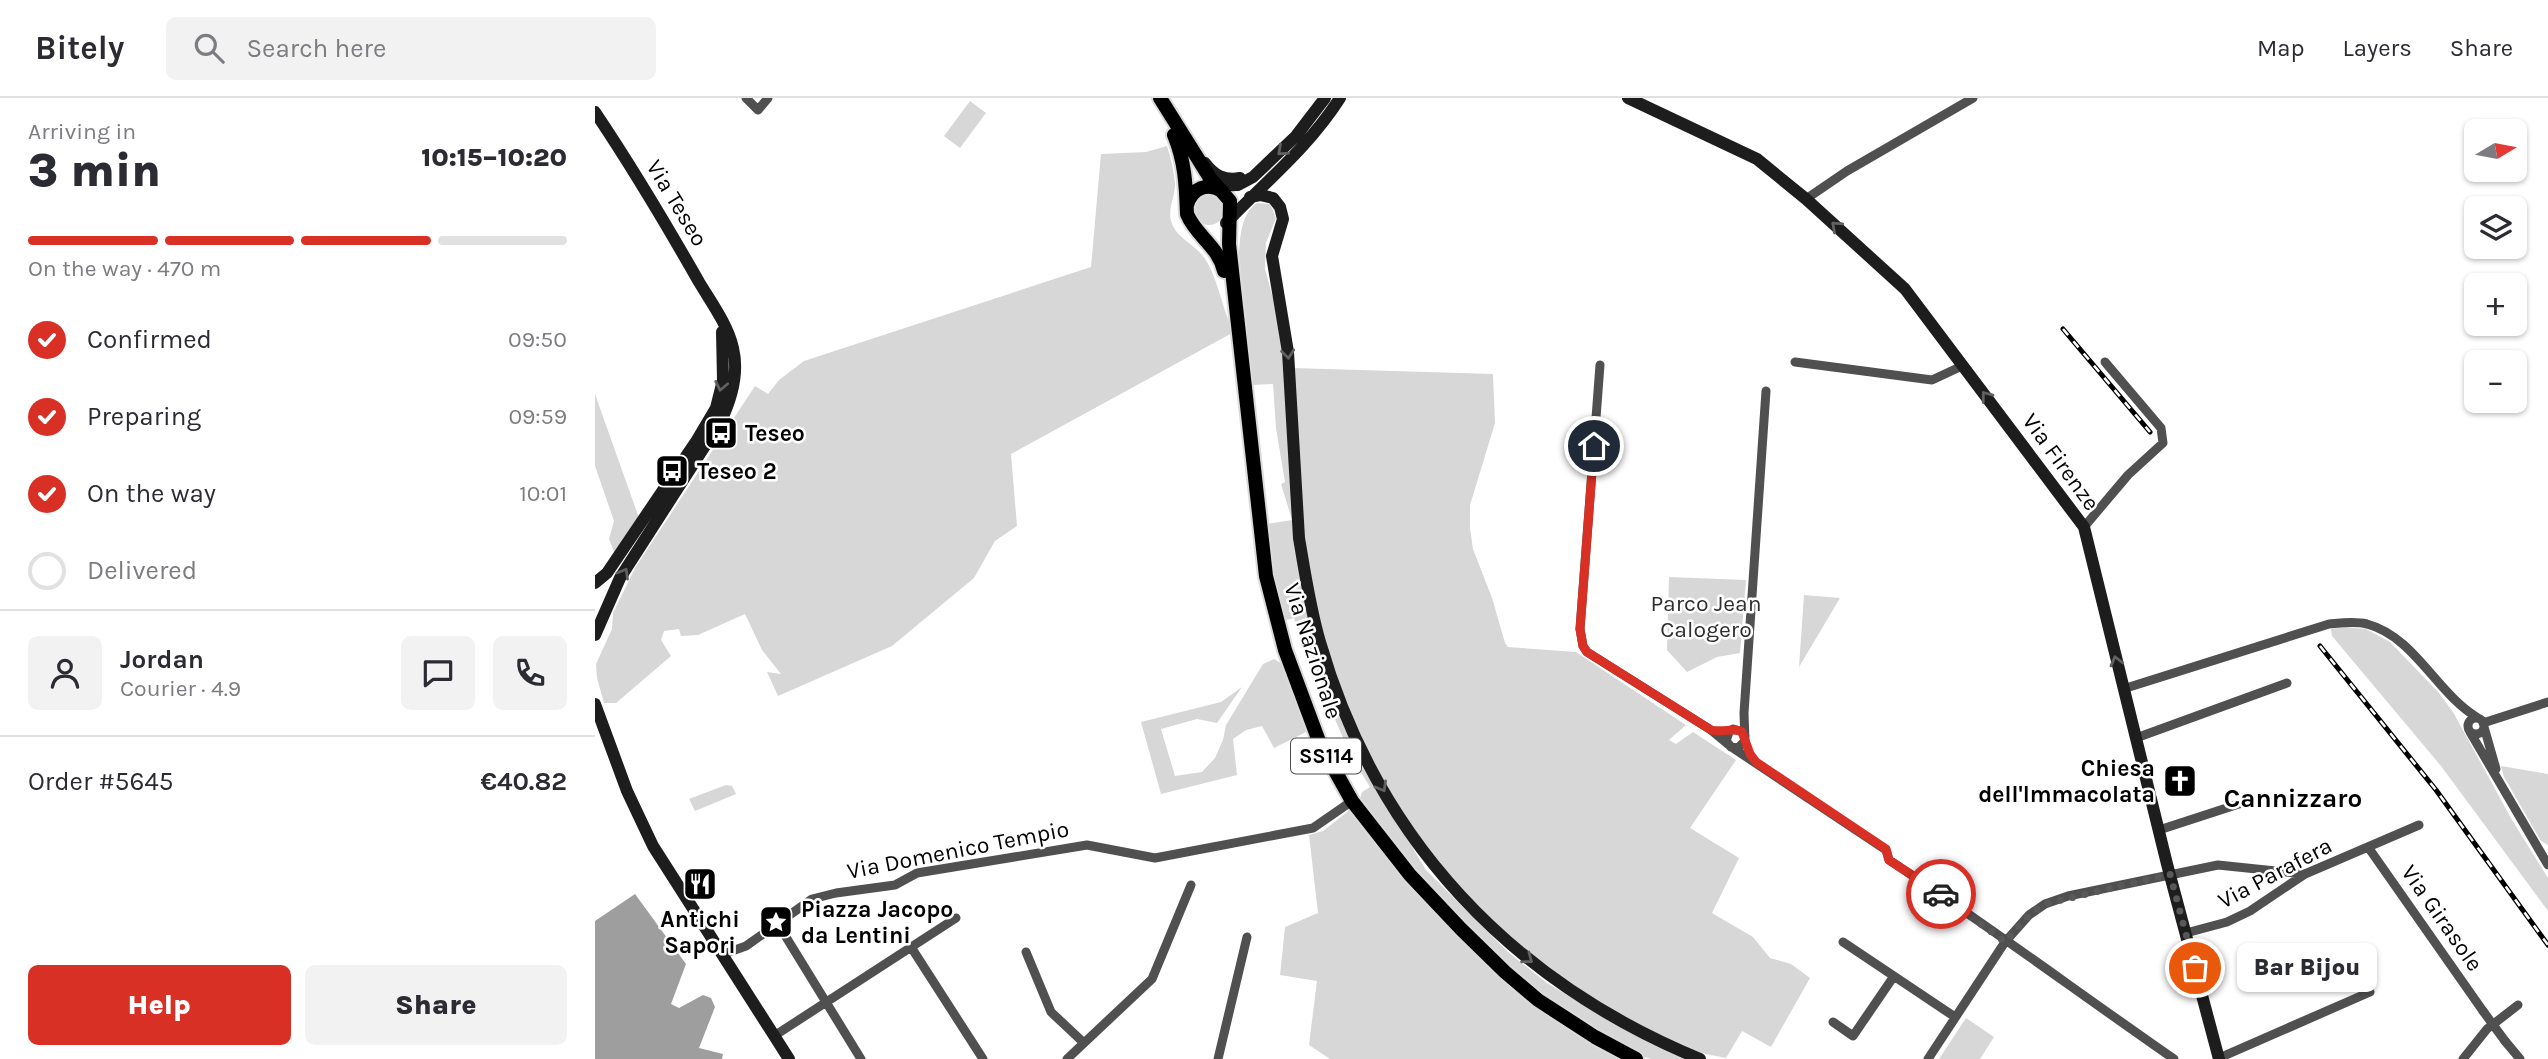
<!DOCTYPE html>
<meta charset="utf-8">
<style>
:root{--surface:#fff;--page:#f2f2f3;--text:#2b2b33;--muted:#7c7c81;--line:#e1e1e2;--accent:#d93025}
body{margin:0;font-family:Karla,sans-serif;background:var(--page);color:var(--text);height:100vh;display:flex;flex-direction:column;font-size:26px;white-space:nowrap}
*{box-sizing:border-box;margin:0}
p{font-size:23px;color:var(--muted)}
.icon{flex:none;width:38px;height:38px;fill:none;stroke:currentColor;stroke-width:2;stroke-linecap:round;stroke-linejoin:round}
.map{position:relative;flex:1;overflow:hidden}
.sheet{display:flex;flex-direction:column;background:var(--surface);width:595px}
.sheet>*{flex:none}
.needle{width:46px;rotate:80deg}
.fabs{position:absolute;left:1869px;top:21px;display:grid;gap:14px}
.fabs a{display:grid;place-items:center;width:63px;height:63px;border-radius:10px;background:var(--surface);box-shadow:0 2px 5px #0004;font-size:35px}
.pin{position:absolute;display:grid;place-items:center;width:60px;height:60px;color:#fff;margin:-30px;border:4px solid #fff;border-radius:50%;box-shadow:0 2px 7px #0007}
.courier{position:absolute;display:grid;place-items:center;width:70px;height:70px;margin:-35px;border:5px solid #d93025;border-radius:50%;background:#fff;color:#222;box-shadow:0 2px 9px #0007}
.bubble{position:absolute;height:49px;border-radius:10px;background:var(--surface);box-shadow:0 2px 5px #0004;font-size:23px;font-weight:800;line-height:49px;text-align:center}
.headline em{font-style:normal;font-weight:800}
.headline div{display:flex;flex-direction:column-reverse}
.headline{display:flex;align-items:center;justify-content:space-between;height:119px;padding:0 28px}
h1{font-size:46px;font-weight:800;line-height:52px}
.bar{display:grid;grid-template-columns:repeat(4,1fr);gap:10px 7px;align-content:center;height:84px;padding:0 28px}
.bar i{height:9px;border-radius:5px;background:var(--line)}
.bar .selected{background:var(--accent)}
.bar p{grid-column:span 4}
.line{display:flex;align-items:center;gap:18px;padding:0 28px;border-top:2px solid var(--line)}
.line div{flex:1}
.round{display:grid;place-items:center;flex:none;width:74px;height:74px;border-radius:10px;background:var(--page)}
ol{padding:0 28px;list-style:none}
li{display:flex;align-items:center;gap:21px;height:77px}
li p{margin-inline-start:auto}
li .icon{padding:7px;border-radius:50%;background:var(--accent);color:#fff;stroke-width:4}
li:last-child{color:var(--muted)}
li i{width:38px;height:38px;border:4px solid var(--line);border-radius:50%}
.primary-button{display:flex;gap:14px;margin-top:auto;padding:14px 28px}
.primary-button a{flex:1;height:80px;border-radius:10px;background:var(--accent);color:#fff;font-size:28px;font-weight:800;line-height:80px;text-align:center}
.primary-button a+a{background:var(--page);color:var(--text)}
header{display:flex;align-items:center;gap:42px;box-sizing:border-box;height:98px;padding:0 35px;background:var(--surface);border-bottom:2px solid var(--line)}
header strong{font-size:33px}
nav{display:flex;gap:38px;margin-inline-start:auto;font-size:24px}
.search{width:490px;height:63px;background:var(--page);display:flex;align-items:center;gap:18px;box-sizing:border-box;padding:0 24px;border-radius:10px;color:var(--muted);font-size:26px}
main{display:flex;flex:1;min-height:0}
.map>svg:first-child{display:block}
.green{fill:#d7d7d7}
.water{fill:#9e9e9e}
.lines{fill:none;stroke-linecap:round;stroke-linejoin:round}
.primary-casing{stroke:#dbdbdb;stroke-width:18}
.street{stroke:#505050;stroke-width:9}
.secondary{stroke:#1d1d1d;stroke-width:12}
.primary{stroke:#000;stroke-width:14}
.rail-casing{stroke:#000;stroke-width:5}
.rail{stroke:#fff;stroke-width:2.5;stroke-dasharray:8;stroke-linecap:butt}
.street-bridge{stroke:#505050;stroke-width:9}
.oneway{stroke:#616161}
.done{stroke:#595959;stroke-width:7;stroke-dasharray:0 12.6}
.route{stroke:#d93025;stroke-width:9}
.labels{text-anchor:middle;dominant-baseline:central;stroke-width:5;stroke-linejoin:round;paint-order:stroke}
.shield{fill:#fff;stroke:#4c4c4c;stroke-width:2}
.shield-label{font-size:21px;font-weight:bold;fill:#000}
.street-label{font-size:23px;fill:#000;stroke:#fff}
.poi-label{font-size:23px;font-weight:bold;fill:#000;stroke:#fff;text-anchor:start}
.park-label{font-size:23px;fill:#2e2e2e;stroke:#fff}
.quarter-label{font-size:26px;font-weight:bold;fill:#000;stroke:#fff}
</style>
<header>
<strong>Bitely</strong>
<div class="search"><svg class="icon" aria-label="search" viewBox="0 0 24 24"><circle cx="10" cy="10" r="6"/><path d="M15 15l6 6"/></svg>Search here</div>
<nav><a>Map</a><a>Layers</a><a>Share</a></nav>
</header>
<main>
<section class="sheet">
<div class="headline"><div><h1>3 min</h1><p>Arriving in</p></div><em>10:15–10:20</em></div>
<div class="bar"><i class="selected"></i><i class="selected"></i><i class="selected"></i><i></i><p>On the way · 470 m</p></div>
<ol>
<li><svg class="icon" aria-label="check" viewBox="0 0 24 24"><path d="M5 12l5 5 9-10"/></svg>Confirmed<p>09:50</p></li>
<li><svg class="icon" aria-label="check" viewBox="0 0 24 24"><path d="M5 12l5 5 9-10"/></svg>Preparing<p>09:59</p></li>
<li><svg class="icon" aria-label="check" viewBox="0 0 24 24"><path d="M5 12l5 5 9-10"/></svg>On the way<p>10:01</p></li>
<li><i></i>Delivered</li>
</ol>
<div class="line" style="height:126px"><a class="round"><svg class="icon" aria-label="person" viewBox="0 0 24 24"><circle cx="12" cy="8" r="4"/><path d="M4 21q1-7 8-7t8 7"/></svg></a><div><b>Jordan</b><p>Courier · 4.9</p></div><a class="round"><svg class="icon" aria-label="chat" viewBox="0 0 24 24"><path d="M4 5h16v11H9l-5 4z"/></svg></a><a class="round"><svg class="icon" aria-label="phone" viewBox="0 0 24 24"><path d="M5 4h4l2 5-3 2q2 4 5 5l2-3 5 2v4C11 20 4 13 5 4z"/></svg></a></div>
<div class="line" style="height:91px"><div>Order #5645</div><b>€40.82</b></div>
<div class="primary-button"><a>Help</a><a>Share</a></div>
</section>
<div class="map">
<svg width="1953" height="961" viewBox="0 0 1953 961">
<rect width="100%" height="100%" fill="#fff"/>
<path class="green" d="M375 3 391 15 365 50 349 38Z
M572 48C576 61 579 73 580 86 580 99 573 109 576 123 581 140 598 145 608 158 624 180 626 210 639 234L416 356 422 428 400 443 379 480 297 548 183 598 172 574 186 576 167 552 150 516 103 537 86 538 84 531 69 533 66 542 76 558 21 605H9L2 580 1 566 17 531 18 515 40 470 160 288 173 296 184 282 209 263 496 169 506 56 551 54Z
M598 111a16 16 0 1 1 32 0a16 16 0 1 1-32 0Z
M662 105 675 106 681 120 671 145 670 171 685 226 720 537 820 754 831 772 914 855 952 885 1030 932 1094 961C1082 961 1069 961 1057 961 1043 959 1027 947 1014 940 912 884 840 796 768 707L765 701 767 694 775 689C743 640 726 585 708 530L702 531 699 520 688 523 677 475 671 426 697 422 686 386 690 384 681 330 678 286 657 287 644 156C645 139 646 116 662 105Z
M698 270 898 276 900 325 875 407V430L878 451 897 500 910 545 913 549 981 554 1091 627 1074 642 1081 646 1098 634 1141 662 1095 730 1144 760 1117 815 1158 839 1175 860 1196 866 1215 880 1176 949 1147 933 1131 960 1101 954 1057 936 971 886 881 810 796 702 737 576 708 445Z
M0 296 44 420 24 453 19 454 14 441 19 423 0 368Z
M1074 479 1151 482 1145 555 1122 559 1092 574 1072 552Z
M1209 497 1245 500 1204 569Z
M1749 529 1771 531 1795 544 1844 595 1858 614 1917 722 1953 780V813L1846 668 1737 538 1736 531Z
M679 561 689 567 711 634 679 650 667 628 651 632 638 641 642 677 566 696 546 624 626 604 647 589 622 625 602 621 566 631 580 678 607 674 620 660 628 642 631 627 668 566Z
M1906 668 1953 676V747L1946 743 1909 679Z
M131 687 137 688 141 696 100 713 94 701Z
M756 711C770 730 783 750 797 767 862 843 938 912 1025 961H735L714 947 722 883 685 877 690 829 723 815 714 737 728 733Z
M1371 920 1399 939 1385 961H1344Z"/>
<path class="water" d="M40 796 91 866 76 906 84 910 108 897 116 900 120 909 104 950 128 956 127 961H0V823Z"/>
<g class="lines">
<defs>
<path id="primary" d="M565 0 615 80 635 103 634 146 671 478 690 552 725 646 757 703 815 777 866 831 910 874 943 902 1000 939 1041 961
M579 37C590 63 591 88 592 116 601 138 624 149 629 173
M592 107C597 90 612 84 627 93"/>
</defs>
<use href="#primary" class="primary-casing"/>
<path class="street" d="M151 0 163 12 173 0
M1211 101 1252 73 1378 0
M1200 264 1337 282 1367 268
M1005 267 985 531 988 548 992 554 1116 632 1134 647
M1489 429 1533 377 1568 345 1566 330 1510 264
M1528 591 1734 526C1746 525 1759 523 1772 526 1820 539 1841 595 1883 620
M1873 628a8 8 0 1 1 16 0a8 8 0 1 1-16 0Z
M1888 625 1953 604
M1889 629 1901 671
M1875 634 1953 767
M1150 638 1148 634 1138 631 1134 634 1131 643 1136 649 1143 650 1150 643 1149 615 1171 293
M1541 640 1692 585
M1138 650 1291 752 1294 762C1391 826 1484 895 1579 961
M1564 732 1650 704
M1773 749 1888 913
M183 826 266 961
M1591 835 1632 824 1655 813 1710 776 1824 727
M1248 844 1360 919
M316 849 388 961
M431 854 456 914 489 945
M126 857 151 848 217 801 241 795 300 787 322 775 492 747 560 760 718 730 757 703
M1238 924 1258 938 1299 878
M179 938 361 820
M1910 943 1925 961
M1624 960 1775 894
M472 961 557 881 596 787
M623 961 652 839
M1333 961 1410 844 1434 817 1450 806 1473 798 1623 767 1710 776
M1868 961 1892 931 1923 907"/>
<path class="secondary" d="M1033 0 1162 61 1211 101 1310 191 1489 429 1572 766 1624 961
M0 14C37 69 71 126 104 184 116 204 133 227 138 250 144 275 137 300 126 323L25 480 0 537
M610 65C619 77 629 83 645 80
M617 88 643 87 658 79 701 38 730 0
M655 99 665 97 678 100 685 109 688 121 677 158 693 254 704 440C710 475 715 510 725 544 782 742 916 883 1105 961
M631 125C671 83 713 50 745 0
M0 485 12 475 102 342 121 310 128 282 127 234
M0 606 32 693 58 748 194 961"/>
<use href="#primary" class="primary"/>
<defs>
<path id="rail" d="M1468 231 1555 334
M1725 548 1841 692 1953 847"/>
</defs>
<use href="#rail" class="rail-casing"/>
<use href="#rail" class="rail"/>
<path class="street-bridge" d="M1888 913 1910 943"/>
</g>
<defs><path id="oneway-chevron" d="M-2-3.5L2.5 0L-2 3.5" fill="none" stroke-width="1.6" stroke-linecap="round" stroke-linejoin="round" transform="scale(1.75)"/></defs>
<g class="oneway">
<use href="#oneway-chevron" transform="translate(687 53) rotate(138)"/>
<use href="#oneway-chevron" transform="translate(1241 128) rotate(-138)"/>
<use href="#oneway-chevron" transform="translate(693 256) rotate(84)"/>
<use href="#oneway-chevron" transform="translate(126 288) rotate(101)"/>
<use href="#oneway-chevron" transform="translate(1391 298) rotate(-127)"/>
<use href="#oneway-chevron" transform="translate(29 475) rotate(-60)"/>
<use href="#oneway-chevron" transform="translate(1521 563) rotate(-104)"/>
<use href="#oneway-chevron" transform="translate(787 689) rotate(60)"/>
<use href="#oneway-chevron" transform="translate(933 861) rotate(37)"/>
</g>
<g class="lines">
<path class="done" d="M1346 796 1410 844 1434 817 1450 806 1575 776 1600 870"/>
<path class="route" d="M999 348 985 531 988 548 992 554 1116 632C1128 635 1140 629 1147 634L1155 656 1161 664 1291 751 1294 762 1346 796"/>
</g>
<defs>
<symbol id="bus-square" viewBox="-11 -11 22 22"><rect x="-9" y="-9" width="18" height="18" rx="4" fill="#000" stroke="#fff"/><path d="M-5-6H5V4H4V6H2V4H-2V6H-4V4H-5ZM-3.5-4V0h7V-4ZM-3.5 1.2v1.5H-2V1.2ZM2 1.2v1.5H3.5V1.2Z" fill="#fff"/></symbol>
<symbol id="church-square" viewBox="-11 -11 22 22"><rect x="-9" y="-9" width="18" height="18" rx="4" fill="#000" stroke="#fff"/><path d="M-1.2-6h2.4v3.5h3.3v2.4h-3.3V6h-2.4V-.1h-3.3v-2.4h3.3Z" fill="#fff"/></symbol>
<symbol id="restaurant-square" viewBox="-11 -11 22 22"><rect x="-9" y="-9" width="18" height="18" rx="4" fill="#000" stroke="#fff"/><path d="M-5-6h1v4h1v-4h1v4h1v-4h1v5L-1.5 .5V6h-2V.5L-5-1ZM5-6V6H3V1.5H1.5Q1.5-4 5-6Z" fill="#fff"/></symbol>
<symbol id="sight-square" viewBox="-11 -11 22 22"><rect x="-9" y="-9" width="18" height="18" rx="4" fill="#000" stroke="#fff"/><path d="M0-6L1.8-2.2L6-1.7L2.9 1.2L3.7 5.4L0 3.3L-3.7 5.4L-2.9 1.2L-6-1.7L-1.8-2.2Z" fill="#fff"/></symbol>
</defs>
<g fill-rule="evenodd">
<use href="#bus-square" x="107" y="316" width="38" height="38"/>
<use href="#bus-square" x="58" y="354" width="38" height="38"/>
<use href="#church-square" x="1566" y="664" width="38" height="38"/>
<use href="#restaurant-square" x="86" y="767" width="38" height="38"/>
<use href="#sight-square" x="162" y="805" width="38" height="38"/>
</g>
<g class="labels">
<rect class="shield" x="696" y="640.5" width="70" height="35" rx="5"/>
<g class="shield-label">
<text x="731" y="658">SS114</text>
</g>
<g class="street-label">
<text transform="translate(82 105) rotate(59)">Via Teseo</text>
<text transform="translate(1466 364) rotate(54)">Via Firenze</text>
<text transform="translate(718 553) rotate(72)">Via Nazionale</text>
<text transform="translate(363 752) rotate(-11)">Via Domenico Tempio</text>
<text transform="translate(1680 775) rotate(-28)">Via Parafera</text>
<text transform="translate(1847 820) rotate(55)">Via Girasole</text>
</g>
<g class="poi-label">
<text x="150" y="335">Teseo</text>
<text x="102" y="373">Teseo 2</text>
<text x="1560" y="670" text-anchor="end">Chiesa<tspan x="1560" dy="26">dell'Immacolata</tspan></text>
<text x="206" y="811">Piazza Jacopo<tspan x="206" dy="26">da Lentini</tspan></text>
<text x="105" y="821" text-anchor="middle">Antichi<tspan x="105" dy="26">Sapori</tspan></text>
</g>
<g class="park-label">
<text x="1111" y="505">Parco Jean<tspan x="1111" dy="26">Calogero</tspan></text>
</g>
<g class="quarter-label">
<text x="1698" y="700">Cannizzaro</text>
</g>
</g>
</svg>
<div class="fabs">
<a><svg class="needle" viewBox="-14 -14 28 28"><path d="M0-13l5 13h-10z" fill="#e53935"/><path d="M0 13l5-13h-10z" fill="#7c7c81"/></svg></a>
<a><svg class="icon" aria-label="layers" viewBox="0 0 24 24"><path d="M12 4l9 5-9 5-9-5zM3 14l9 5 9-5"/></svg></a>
<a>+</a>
<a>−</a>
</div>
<div class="pin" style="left:1600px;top:870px;background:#ea580c"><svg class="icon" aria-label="bag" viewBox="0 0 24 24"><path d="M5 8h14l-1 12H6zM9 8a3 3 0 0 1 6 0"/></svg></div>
<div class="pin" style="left:999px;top:348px;background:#1f2937"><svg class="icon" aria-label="home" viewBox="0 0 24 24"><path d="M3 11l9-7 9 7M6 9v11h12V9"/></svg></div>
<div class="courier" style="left:1346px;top:796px"><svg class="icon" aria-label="car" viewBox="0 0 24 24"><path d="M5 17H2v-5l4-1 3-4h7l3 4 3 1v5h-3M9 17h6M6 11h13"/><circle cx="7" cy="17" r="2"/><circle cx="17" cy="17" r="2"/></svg></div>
<div class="bubble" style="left:1642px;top:845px;width:140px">Bar Bijou</div>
</div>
</main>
